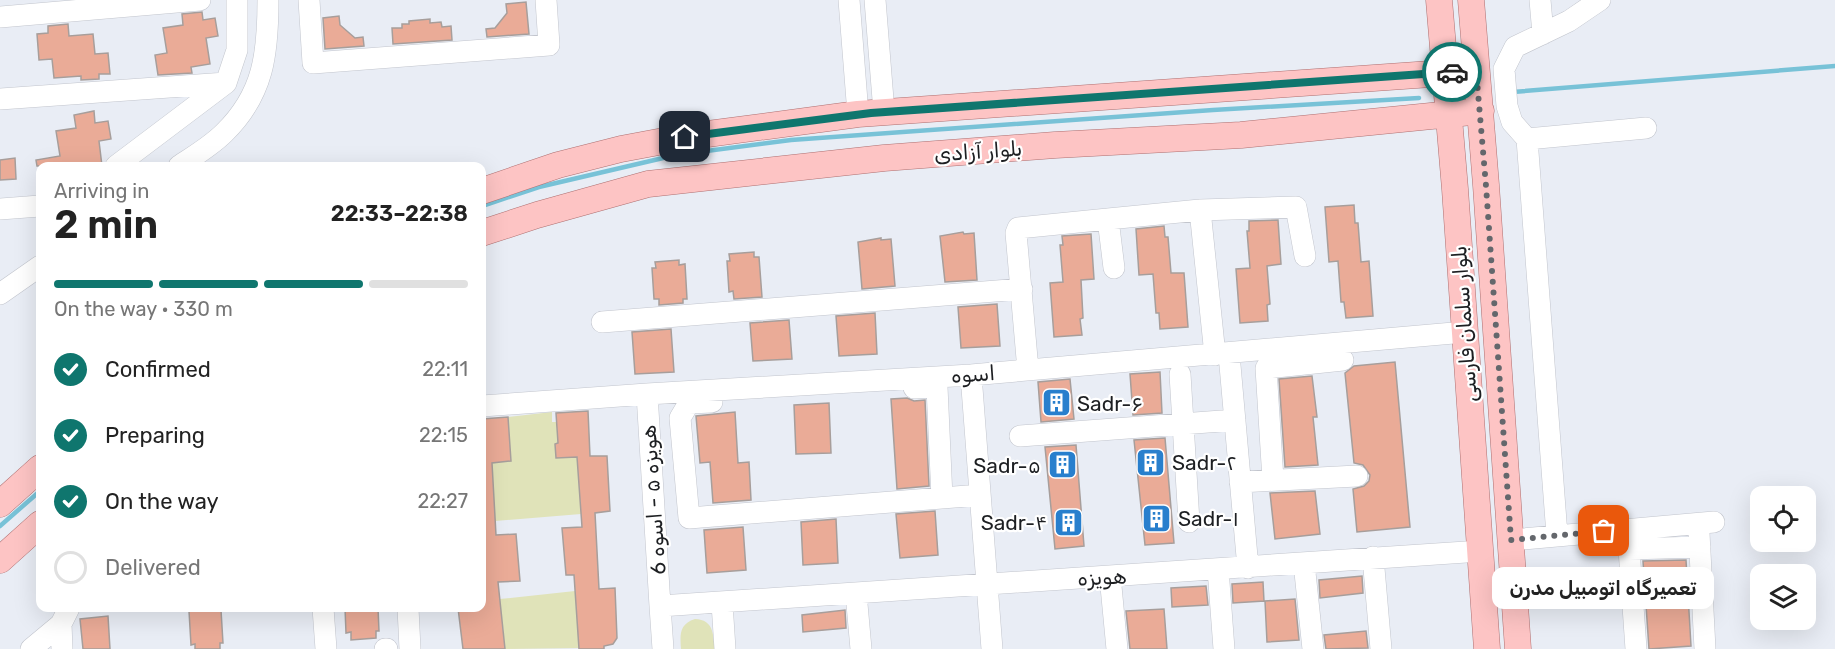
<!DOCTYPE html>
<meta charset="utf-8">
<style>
:root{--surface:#fff;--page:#f6f6f6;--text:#222;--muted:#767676;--line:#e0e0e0;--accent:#0f766e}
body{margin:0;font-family:Rubik,Vazirmatn,sans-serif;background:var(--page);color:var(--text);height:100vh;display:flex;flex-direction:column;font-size:22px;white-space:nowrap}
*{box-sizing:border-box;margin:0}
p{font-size:20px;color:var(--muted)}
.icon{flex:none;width:33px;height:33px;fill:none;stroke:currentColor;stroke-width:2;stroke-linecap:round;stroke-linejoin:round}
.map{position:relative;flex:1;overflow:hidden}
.details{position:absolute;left:36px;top:162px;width:450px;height:450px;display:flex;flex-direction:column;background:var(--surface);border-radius:12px;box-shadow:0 6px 24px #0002}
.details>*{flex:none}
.controls{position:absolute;left:1750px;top:486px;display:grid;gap:12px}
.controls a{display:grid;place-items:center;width:66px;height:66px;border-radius:12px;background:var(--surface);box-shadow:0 6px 24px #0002;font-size:30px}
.pin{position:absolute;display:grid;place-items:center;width:51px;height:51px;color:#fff;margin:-26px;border-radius:12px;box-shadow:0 3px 9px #0006}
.courier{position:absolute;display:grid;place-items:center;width:60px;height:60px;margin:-30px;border:4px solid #0f766e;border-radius:50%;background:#fff;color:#222;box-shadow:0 2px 8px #0007}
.bubble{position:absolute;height:42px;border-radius:12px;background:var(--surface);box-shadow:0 6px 24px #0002;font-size:20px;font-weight:600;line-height:42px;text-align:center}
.summary em{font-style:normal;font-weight:600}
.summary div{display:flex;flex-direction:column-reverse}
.summary{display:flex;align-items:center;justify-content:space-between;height:102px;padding:0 18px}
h1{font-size:39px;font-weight:600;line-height:45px}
.bar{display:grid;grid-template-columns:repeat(4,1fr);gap:9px 6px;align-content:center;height:72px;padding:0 18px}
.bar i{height:8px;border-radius:4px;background:var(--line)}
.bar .active{background:var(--accent)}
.bar p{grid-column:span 4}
ol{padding:0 18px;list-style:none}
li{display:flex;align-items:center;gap:18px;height:66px}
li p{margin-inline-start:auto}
li .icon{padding:6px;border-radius:50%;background:var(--accent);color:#fff;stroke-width:4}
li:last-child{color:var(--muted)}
li i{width:33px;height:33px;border:3px solid var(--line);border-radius:50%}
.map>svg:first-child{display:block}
.green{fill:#e0e3b9}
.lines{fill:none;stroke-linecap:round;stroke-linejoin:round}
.stream{stroke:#78c2d7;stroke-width:4.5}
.building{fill:#eaab97;stroke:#a79e9b;stroke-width:1.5}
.minor-casing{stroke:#c2c5cd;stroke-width:22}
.major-casing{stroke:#ae7071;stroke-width:27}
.minor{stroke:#fff;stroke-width:21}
.major{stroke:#fdc4c4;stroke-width:26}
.done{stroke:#64676c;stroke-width:6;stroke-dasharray:0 10.8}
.route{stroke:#0f766e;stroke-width:8}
.labels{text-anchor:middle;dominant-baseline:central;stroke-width:4.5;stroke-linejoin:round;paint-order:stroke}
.street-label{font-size:21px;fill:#1d1f22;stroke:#fff}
.poi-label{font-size:21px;fill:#1d1f22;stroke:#fff;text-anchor:start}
</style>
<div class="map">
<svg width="1835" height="649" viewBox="0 0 1835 649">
<rect width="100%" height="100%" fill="#e9edf5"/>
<path class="green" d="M552 412V422H557L558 443 555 444 556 458 577 457 581 514 495 521 492 463 511 461 508 417Z
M575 591 579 648 505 649 503 626H498L501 615 500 599Z
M695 619C714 620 713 634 715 649H681C680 635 679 624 695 619Z"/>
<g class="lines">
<path class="stream" d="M1513 92 1835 66
M482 206 539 187 676 155 791 140 1213 110 1419 98
M0 526 40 491"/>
</g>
<path class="building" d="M526 2 529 34 487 37 486 29 495 28 507 13 506 4Z
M202 12 203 20 215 18 218 36 206 38 210 64 191 67 192 73 158 75 155 55 167 53 163 28 183 25 182 14Z
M339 16 340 25 355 38 363 37 364 46 325 49 323 18Z
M430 19V23L441 22 442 27 451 26 452 40 393 44 392 28H402V24H409V21Z
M68 24 69 36 93 34 95 54 108 53 110 74H99V79L81 80V76L54 78 52 59 39 60 37 34 48 33V26Z
M94 111 95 123 108 121 111 139 99 141 102 166H37L36 160 60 156 56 131 76 128 74 115Z
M15 158 16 179 0 180V160Z
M1354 205 1355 223H1358L1361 262 1369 261 1373 316 1346 318 1344 302H1341L1338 261 1329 262 1325 207Z
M1278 220 1281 264 1267 266 1270 304 1267 305 1268 321 1240 323 1236 269 1250 268 1247 231H1249V221Z
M1164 226 1165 237H1168L1171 273H1184L1188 327 1160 329 1159 313H1156L1153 274 1139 275 1136 229Z
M963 232 964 234 974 233 977 280 945 282 940 236Z
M1091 234 1094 279 1081 280 1083 318 1080 319 1082 335 1054 337 1050 283 1063 282 1060 245H1063L1062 236Z
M881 238V240L891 239 895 286 862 289 858 242Z
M754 252V257H759L762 297 734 299 733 291 729 292 727 261H730L729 254Z
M679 260V265L685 264 687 299H683V303L659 305V299H654L652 268H656L655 262Z
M997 304 1000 346 961 348 958 307Z
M875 313 877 354 839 356 836 316Z
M789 320 792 359 753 361 750 323Z
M671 329 674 372 635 374 632 332Z
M1395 362 1410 527 1357 532 1353 489 1364 486 1369 481 1370 475 1363 465 1354 463 1345 373 1354 366Z
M1160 372 1162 413 1133 415 1130 374Z
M1312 376 1317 417H1313L1318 465 1285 467 1279 379Z
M1070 379 1074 419 1041 422 1038 382Z
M907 398 914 401 925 400 929 486 897 489 891 399Z
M829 403 831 453 796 454 794 405Z
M588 411 590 456H607L610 511 595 513 599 589 615 588 617 638 613 644 604 646V649H579L574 575H566L562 528 582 527 577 457 556 458 555 444 558 443 556 413Z
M735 412 738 463 749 462 751 500 713 503 710 462 700 463 696 416Z
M508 417 511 461 492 463 496 535 516 534 520 581 498 582 505 649H463L458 608H482V601H484L482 553V419Z
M1165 438 1174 543 1145 545 1134 440Z
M1076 445 1084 546 1055 549 1045 447Z
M1315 491 1320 534 1275 539 1270 493Z
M935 511 938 555 900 558 896 514Z
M836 519 838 563 803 565 801 522Z
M743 527 746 570 707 573 704 530Z
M1686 560 1691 646 1649 649 1643 561Z
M1362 576 1363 593 1320 598 1319 580Z
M1263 582 1264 601 1233 603 1232 584Z
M1206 586 1208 605 1172 607 1171 588Z
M1295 599 1299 640 1267 642 1265 601Z
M192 608H215V610H221L223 643H220V649H195V644L191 645 189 611H192Z
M345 608H378L379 631H376V638L351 640V632L346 633Z
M1164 609 1167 649H1130L1126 611Z
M845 610 846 628 803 632 802 615Z
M108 616 110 649H83L80 619Z
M1366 631 1368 648 1326 649 1324 635Z"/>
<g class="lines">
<defs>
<path id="minor" d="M309 0 313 63 549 45 546 0
M849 0 858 114
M875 0 884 112
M1540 0 1543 34
M0 17 200 0
M0 99 226 83
M1527 139 1512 122 1507 106 1504 69 1515 47 1569 21 1600 0
M116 166 226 83 237 50V0
M179 166C194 156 211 146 224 133 264 94 268 53 268 0
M0 209 40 206
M1114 268 1108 219 1200 210
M0 294 40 266
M602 322 1022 289
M1229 354 1248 568
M1215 355 1200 210 1296 207 1305 256
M1028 370 1016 233 1018 228 1108 219
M1180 374 1189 522
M971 375 992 649
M914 388 937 387 942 498
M647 394 660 606
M712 402 689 403 680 418 689 518 980 495
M482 406 647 394 971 375 1465 332
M1020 436 1235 420
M1273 480 1266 368 1343 360
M1240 482 1357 476
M1699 533 1705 649
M1557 535 1527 139 1646 128
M1511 540 1714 522
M1373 557 1381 649
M1304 563 1313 649
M1218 569 1224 649
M1110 576 1117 649
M856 593 861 649
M722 603 725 649
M323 608 326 649
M408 608 410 649
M31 649 61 624
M62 649 61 624 69 608
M385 649H387
M663 649 660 606 1481 551
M1636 649 1629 549 1700 547"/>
<path id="major" d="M1439 0 1455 189 1487 649
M1471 0 1486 185 1518 649
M482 191 558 165 621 149 685 137 858 114 1431 74 1476 69
M482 233 537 215 648 184 884 158 1055 145 1241 135 1481 111
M0 504 40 468
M0 560 40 524"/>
</defs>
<use href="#minor" class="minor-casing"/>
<use href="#major" class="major-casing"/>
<use href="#minor" class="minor"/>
<use href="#major" class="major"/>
</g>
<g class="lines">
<path class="done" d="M1452 72 1476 69 1486 186 1511 540 1604 531"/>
<path class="route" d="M685 137 871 113 1452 72"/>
</g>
<defs>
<symbol id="building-square" viewBox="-11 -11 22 22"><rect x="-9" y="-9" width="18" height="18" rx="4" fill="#287fcd" stroke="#fff"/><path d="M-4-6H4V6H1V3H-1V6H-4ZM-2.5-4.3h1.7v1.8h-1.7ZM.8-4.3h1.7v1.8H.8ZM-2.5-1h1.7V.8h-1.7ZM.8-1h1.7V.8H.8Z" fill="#fff"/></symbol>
</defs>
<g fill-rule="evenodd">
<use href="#building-square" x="1040" y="386" width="33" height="33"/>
<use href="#building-square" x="1134" y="446" width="33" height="33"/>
<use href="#building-square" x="1046" y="448" width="33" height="33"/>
<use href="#building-square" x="1140" y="502" width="33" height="33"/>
<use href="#building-square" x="1052" y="506" width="33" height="33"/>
</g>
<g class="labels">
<g class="street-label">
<text transform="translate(978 151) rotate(-4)">بلوار آزادی</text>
<text transform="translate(1464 324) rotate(-94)">بلوار سلمان فارسی</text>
<text transform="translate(973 374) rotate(-4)">اسوه</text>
<text transform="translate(653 500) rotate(-94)">هویزه ۵ - اسوه 6</text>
<text transform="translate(1102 577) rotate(-3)">هویزه</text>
</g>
<g class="poi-label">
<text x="1077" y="403">Sadr-۶</text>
<text x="1172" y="462">Sadr-۲</text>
<text x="1041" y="465" text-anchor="end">Sadr-۵</text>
<text x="1178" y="518">Sadr-۱</text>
<text x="1047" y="522" text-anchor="end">Sadr-۴</text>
</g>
</g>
</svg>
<div class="controls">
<a><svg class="icon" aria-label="locate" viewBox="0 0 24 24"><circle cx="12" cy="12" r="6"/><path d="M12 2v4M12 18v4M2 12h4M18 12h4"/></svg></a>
<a><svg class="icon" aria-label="layers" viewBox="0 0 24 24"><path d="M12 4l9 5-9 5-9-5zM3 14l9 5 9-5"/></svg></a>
</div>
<div class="pin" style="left:1604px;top:531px;background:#ea580c"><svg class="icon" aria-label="bag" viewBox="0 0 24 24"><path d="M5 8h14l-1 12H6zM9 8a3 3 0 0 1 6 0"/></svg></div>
<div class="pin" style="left:685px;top:137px;background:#1f2937"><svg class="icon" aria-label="home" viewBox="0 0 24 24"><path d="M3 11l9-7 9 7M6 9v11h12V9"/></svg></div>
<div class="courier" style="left:1452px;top:72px"><svg class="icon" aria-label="car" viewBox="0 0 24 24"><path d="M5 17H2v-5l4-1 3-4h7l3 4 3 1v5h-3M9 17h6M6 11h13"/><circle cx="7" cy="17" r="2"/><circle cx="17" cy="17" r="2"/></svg></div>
<div class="bubble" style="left:1492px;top:567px;width:222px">تعمیرگاه اتومبیل مدرن</div>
<section class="details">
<div class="summary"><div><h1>2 min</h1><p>Arriving in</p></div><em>22:33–22:38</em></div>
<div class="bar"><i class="active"></i><i class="active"></i><i class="active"></i><i></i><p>On the way · 330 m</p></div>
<ol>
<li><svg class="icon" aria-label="check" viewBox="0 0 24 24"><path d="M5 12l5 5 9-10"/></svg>Confirmed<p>22:11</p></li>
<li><svg class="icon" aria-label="check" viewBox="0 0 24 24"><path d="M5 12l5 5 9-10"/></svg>Preparing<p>22:15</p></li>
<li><svg class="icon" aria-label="check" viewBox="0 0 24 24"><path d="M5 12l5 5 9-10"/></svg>On the way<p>22:27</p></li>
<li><i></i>Delivered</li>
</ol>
</section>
</div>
